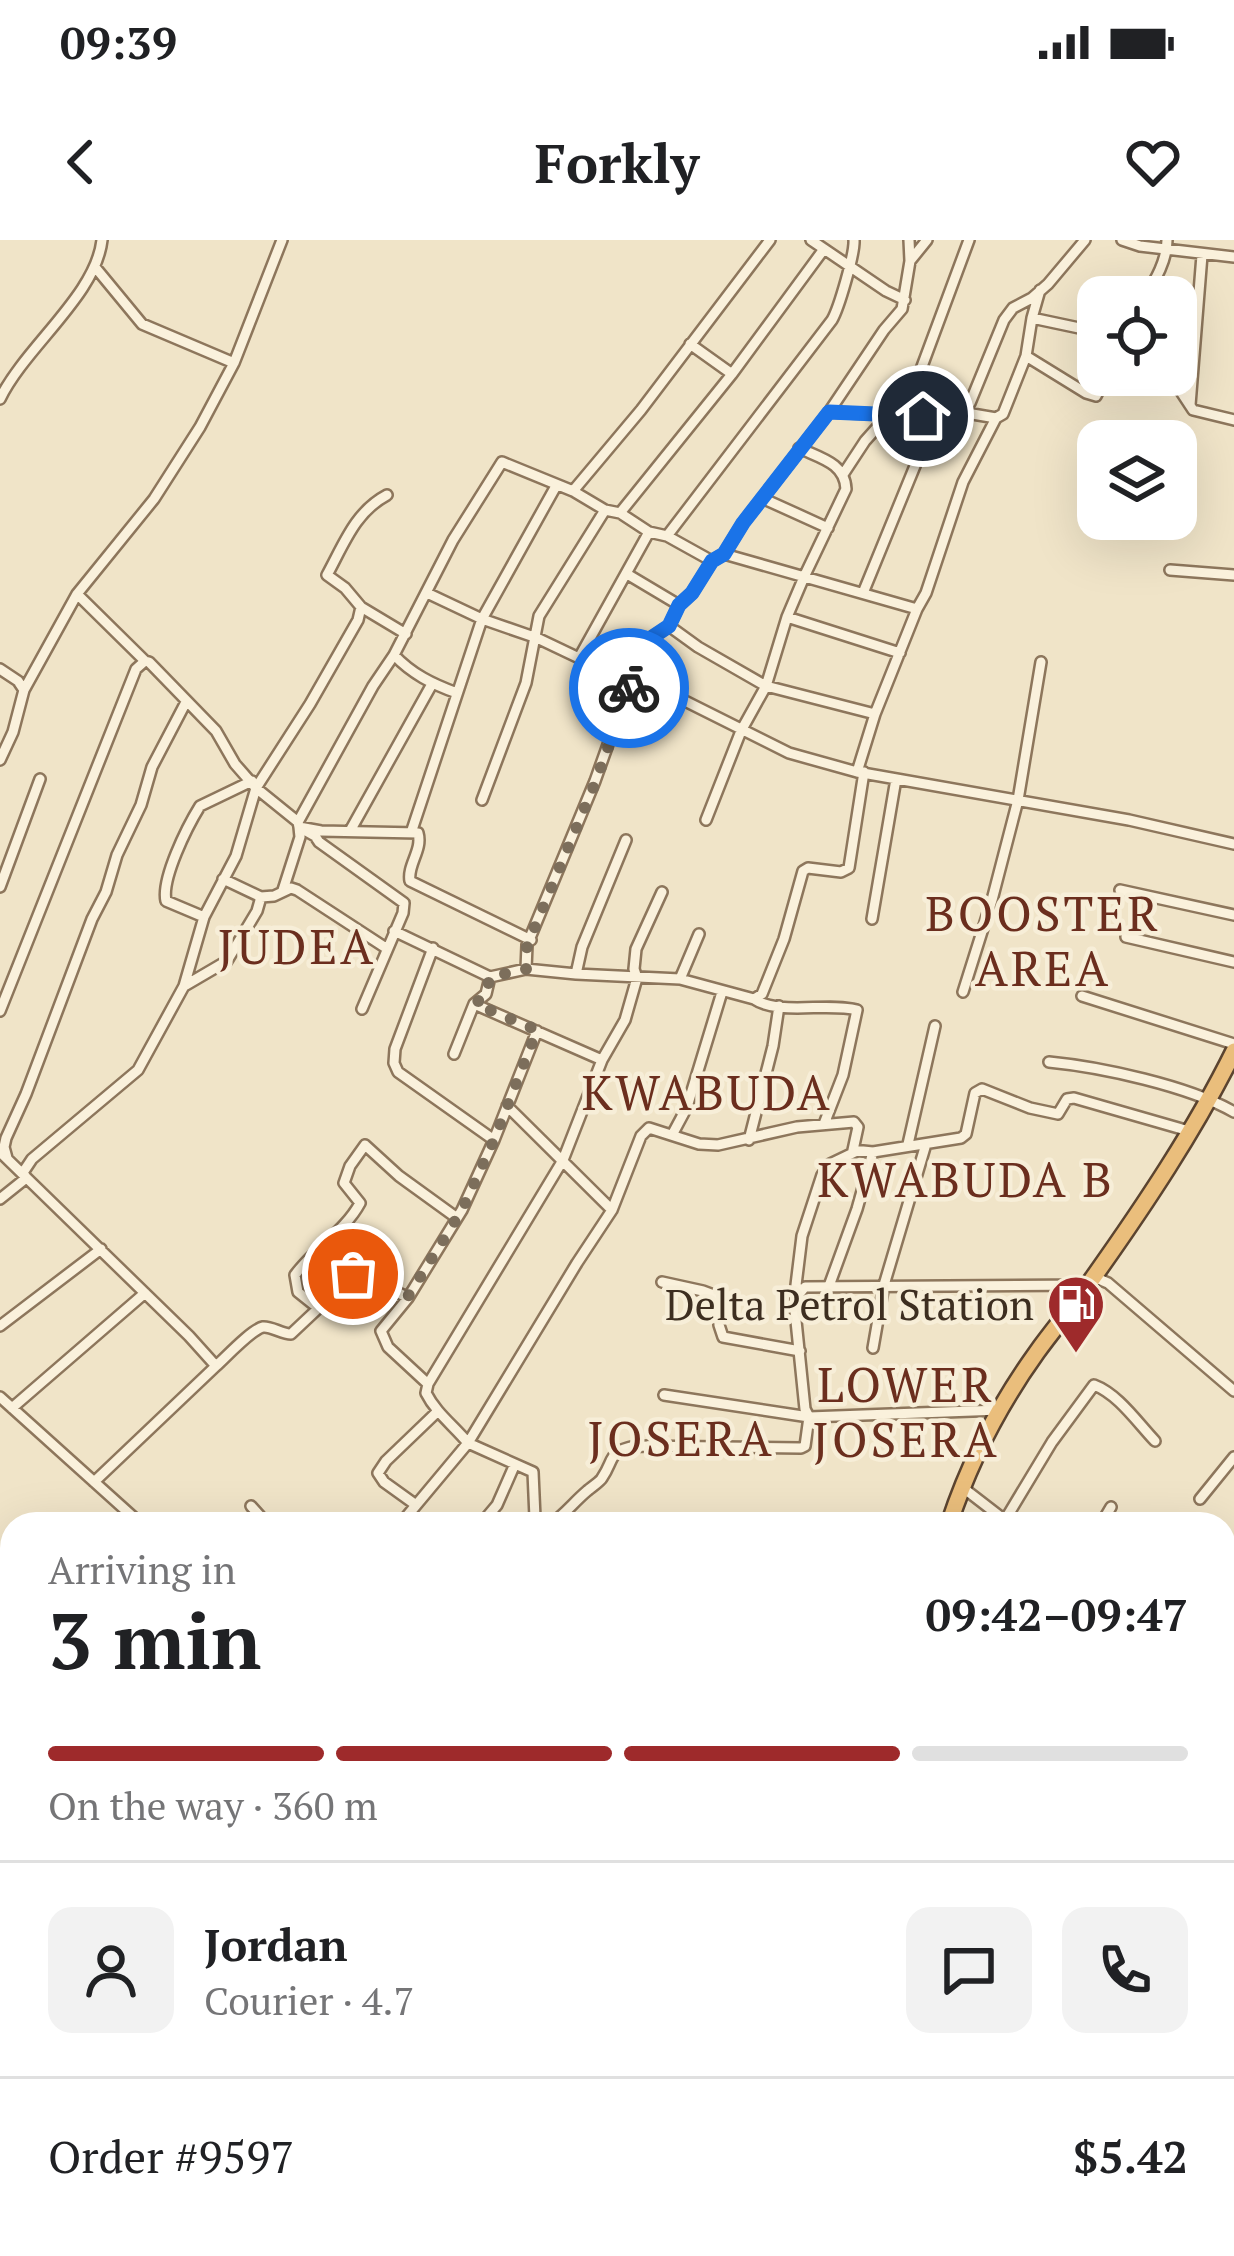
<!DOCTYPE html>
<meta charset="utf-8">
<style>
:root{--surface:#fff;--page:#f2f2f2;--text:#202124;--muted:#757577;--line:#e0e0e0;--accent:#9e2a2b}
body{margin:0;font-family:"PT Serif",serif;background:var(--page);color:var(--text);height:100vh;display:flex;flex-direction:column;font-size:45px;white-space:nowrap}
*{box-sizing:border-box;margin:0}
p{font-size:39px;color:var(--muted)}
.icon{flex:none;width:66px;height:66px;fill:none;stroke:currentColor;stroke-width:2;stroke-linecap:round;stroke-linejoin:round}
.map{position:relative;flex:1;overflow:hidden}
.details{position:absolute;left:0px;top:1272px;width:1236px;height:744px;display:flex;flex-direction:column;background:var(--surface);border-radius:36px 36px 0 0;box-shadow:0 12px 48px #0002}
.details>*{flex:none}
.buttons{position:absolute;left:1077px;top:36px;display:grid;gap:24px}
.buttons a{display:grid;place-items:center;width:120px;height:120px;border-radius:24px;background:var(--surface);box-shadow:0 12px 48px #0002;font-size:60px}
.pin{position:absolute;display:grid;place-items:center;width:102px;height:102px;color:#fff;margin:-51px;border:6px solid #fff;border-radius:50%;box-shadow:0 3px 12px #0007}
.courier{position:absolute;display:grid;place-items:center;width:120px;height:120px;margin:-60px;border:9px solid #1a73e8;border-radius:50%;background:#fff;color:#222;box-shadow:0 3px 15px #0007}
.summary em{font-style:normal;font-weight:600}
.summary div{display:flex;flex-direction:column-reverse}
.summary{display:flex;align-items:center;justify-content:space-between;height:204px;padding:0 48px}
h1{font-size:78px;font-weight:600;line-height:90px}
.bar{display:grid;grid-template-columns:repeat(4,1fr);gap:18px 12px;align-content:center;height:144px;padding:0 48px}
.bar i{height:15px;border-radius:9px;background:var(--line)}
.bar .selected{background:var(--accent)}
.bar p{grid-column:span 4}
.line{display:flex;align-items:center;gap:30px;padding:0 48px;border-top:3px solid var(--line)}
.line div{flex:1}
.round{display:grid;place-items:center;flex:none;width:126px;height:126px;border-radius:24px;background:var(--page)}
.status{display:flex;justify-content:space-between;align-items:center;height:84px;padding:0 60px;background:var(--surface);direction:ltr}
.status svg{height:33px;fill:currentColor}
header{display:flex;justify-content:space-between;align-items:center;height:156px;padding:0 48px;background:var(--surface);font-size:54px;font-weight:600}
.map>svg:first-child{display:block}
.lines{fill:none;stroke-linecap:round;stroke-linejoin:round}
.stream{stroke:#6f938a;stroke-width:3}
.minor-casing{stroke:#8d765c;stroke-width:14}
.trunk-casing{stroke:#5b4430;stroke-width:20}
.minor{stroke:#faf1dc;stroke-width:9}
.trunk{stroke:#eabe7c;stroke-width:15}
.done{stroke:#7c6e5b;stroke-width:12;stroke-dasharray:0 21.6}
.route{stroke:#1a73e8;stroke-width:15}
.labels{text-anchor:middle;dominant-baseline:central;stroke-width:9;stroke-linejoin:round;paint-order:stroke}
.poi-label{font-size:42px;fill:#3d2e20;stroke:#f7eed8;text-anchor:end}
.quarter-label{font-size:48px;letter-spacing:3px;fill:#6b2e1e;stroke:#f7eed8}
</style>
<div class="status"><b>09:39</b><svg viewBox="0 0 49 12"><path d="M0 12V9h3v3zM5 12V6h3v6zM10 12V3h3v9zM15 12V0h3v12zM26 1h20v11H26zM47 4h2v5h-2z"/></svg></div>
<header><svg class="icon" aria-label="back" viewBox="0 0 24 24"><path d="M15 5l-7 7 7 7"/></svg>Forkly<svg class="icon" aria-label="heart" viewBox="0 0 24 24"><path d="M12 20l-8-8c-3-5 5-10 8-4 3-6 11-1 8 4z"/></svg></header>
<div class="map">
<svg width="1234" height="2016" viewBox="0 0 1234 2016">
<rect width="100%" height="100%" fill="#f0e4c8"/>
<g class="lines">
<path class="stream" d="M0 1938 8 1944
M64 2004 75 2016"/>
<defs>
<path id="minor" d="M811 0 886 51 905 60
M1122 0 1140 6 1234 17
M910 21 927 0
M95 27 142 84 234 123
M1098 57 1101 52 1132 57
M1133 57 1144 56C1156 41 1167 19 1167 0
M1032 78 1098 92
M690 104 732 134 824 9
M1026 116 1086 153 1096 156 1098 152 1089 91 1098 58
M1170 135 1193 170 1234 180
M0 159C25 107 96 55 102 0
M1190 165 1202 15
M955 171 996 178 1003 174 1026 116 1032 78 1040 50
M829 172 935 177 955 171 970 163 1004 80 1013 68 1032 58 1048 44 1085 0
M909 175 917 140 969 0
M844 233 865 201 890 173
M573 251 641 170 770 0
M387 255C355 272 344 304 327 335L345 348 361 367 406 394
M762 258 828 288
M620 273 732 134
M667 296 832 80C839 68 855 13 854 0
M724 314 917 369 926 353 963 242 996 178
M1170 330 1234 335
M627 334 679 365
M427 353 482 379 537 398 579 418 633 429
M863 353 935 177
M77 354 145 421
M787 377 900 413
M669 386 698 407 766 446 875 474
M394 415C412 434 432 444 457 453
M579 418 649 292
M0 429 18 441 24 450 13 492 0 520
M633 435 789 513 857 532 1129 580 1234 604
M24 450 77 354 154 259 200 187 234 123 282 0
M857 532 875 474 917 369
M482 560 526 443 539 376 605 270
M706 580 741 491 766 446 787 377 804 337 846 249C845 223 820 218 799 208
M298 582 373 446 394 415 453 300 502 222 573 251 605 270 620 273 649 292 667 296 712 321
M350 591 432 444
M411 593 482 379 556 246
M223 639 261 657 274 656 291 648 297 650 386 708
M0 647 40 539
M283 650 300 597 299 587 315 596 319 602 404 663 403 673 362 769
M1120 650 1234 675
M204 677 166 661C161 639 187 587 200 566L252 541
M872 679 896 539
M394 691 490 737 526 729 576 734 680 739 754 759 762 754 784 699 803 631 808 628 841 632 849 628 864 532
M1126 697 1234 722
M433 708 395 809 394 823 398 832 494 900
M526 729 527 705 595 541 641 412 651 398 669 386 679 365 692 353 712 321 724 314 743 283 829 172 884 90 902 69 910 21 909 0
M576 734 582 707 626 600
M680 739 699 694
M186 745 227 721 257 671 261 657
M963 752 992 660 1018 560 1041 422
M1082 756 1234 804
M754 759C779 776 827 762 857 770L843 835 824 884
M474 764 602 820
M0 771 136 429 145 421 149 422 216 491 235 524 256 548 298 582 299 587 321 591 418 593C423 610 407 625 410 641L531 700
M454 814 474 764 486 754 490 737
M1049 822C1101 827 1189 846 1234 872
M507 866 612 970
M672 895 687 867 722 752
M749 900 773 806 779 766
M908 904 935 786
M0 912 189 1096 216 1126C225 1118 252 1089 263 1087 271 1086 282 1094 291 1094L358 1031 408 1058
M7 918 4 907 6 898 26 854 92 679 106 652 117 615 141 565 152 527 186 462
M0 959 25 939 24 931 32 919 138 830 184 746 204 677 236 616 256 548 310 464 358 380 361 367
M1094 1037 1108 1043 1234 1151
M662 1042 703 1051 719 1057V1085L723 1097 800 1111
M829 1046 857 969 873 912
M800 1052 796 1045 802 996 822 935 830 924 855 912
M318 1068 298 1052 295 1035C314 1009 345 991 360 963L344 943 350 926 365 905 399 936 457 978
M0 1086 101 1009
M873 1108 884 1045 926 904
M428 1144 388 1107 381 1091 408 1058 462 970 494 900 537 791
M664 1155 809 1177 1000 1170
M0 1157 141 1284
M12 1168 145 1053
M94 1242 216 1126
M962 1247 1006 1281
M1200 1259 1234 1217
M416 1265 384 1242 378 1233 386 1221 437 1172
M251 1266 260 1276 256 1284
M1005 1280 1052 1202 1094 1145C1118 1154 1137 1182 1155 1201
M413 1284 407 1276 468 1203C454 1186 436 1173 426 1153L428 1144 563 920 602 820 625 780 637 738 634 729 636 709 662 652
M481 1284 497 1265 515 1224
M543 1284 535 1278 533 1232 468 1203 577 1023 612 970 641 896 649 888 699 904 718 905 797 887 854 882 858 887 853 910 873 912 961 898 966 894 975 853 982 849 1030 868 1058 874 1067 859 1074 858 1189 891
M551 1284C565 1274 574 1262 587 1251 589 1249 601 1241 602 1238 615 1219 607 1212 635 1206L801 1208 805 1206 809 1177 805 1169 795 1071 796 1058 805 1047 1088 1045
M1101 1284 1111 1267
M1224 1465 1234 1474
M1224 1649 1234 1647
M0 1690 12 1696
M1224 1729 1234 1734
M1224 1815 1234 1820
M1224 1903 1234 1909
M0 1949 12 1956
M1224 1993 1234 1999
M57 2004 65 2016
M141 2004 162 2016
M489 2004 517 2016
M670 2004 702 2016
M1091 2004 1111 2016
M1011 2013 1017 2004
M286 2016 293 2004
M622 2016 625 2004"/>
<path id="trunk" d="M949 1284C969 1223 999 1165 1037 1112 1055 1087 1075 1064 1093 1038 1144 966 1195 890 1234 811
M739 2016 743 2004"/>
</defs>
<use href="#minor" class="minor-casing"/>
<use href="#trunk" class="trunk-casing"/>
<use href="#minor" class="minor"/>
<use href="#trunk" class="trunk"/>
</g>
<g class="lines">
<path class="done" d="M353 1034 364 1032 407 1058 462 970 494 900 537 790 475 764 486 754 490 737 526 729 527 706 596 541 629 448"/>
<path class="route" d="M629 448 633 428 651 398 669 386 679 365 692 353 712 321 724 314 743 283 829 172 923 176"/>
</g>
<defs>
<symbol id="fuel-pin" viewBox="-11 -11 22 30"><path d="M0 17L-7.5 6A9.5 9.5 0 1 1 7.5 6Z" fill="#9e2a2b" stroke="#f7eed8"/><path d="M-5.5-6h7V0h2V4h1.3V-2.5L3-4.5l.8-.8L6-3V5H2.5V1h-1V6h-7ZM-4.2-4.7v3.2H.2V-4.7Z" fill="#fff"/></symbol>
</defs>
<g fill-rule="evenodd">
<use href="#fuel-pin" x="1043" y="1031" width="66" height="90"/>
</g>
<g class="labels">
<g class="poi-label">
<text x="1034" y="1064">Delta Petrol Station</text>
</g>
<g class="quarter-label">
<text x="1043" y="673">BOOSTER<tspan x="1043" dy="55">AREA</tspan></text>
<text x="297" y="706">JUDEA</text>
<text x="707" y="852">KWABUDA</text>
<text x="966" y="939">KWABUDA B</text>
<text x="906" y="1144">LOWER<tspan x="906" dy="55">JOSERA</tspan></text>
<text x="681" y="1198">JOSERA</text>
</g>
</g>
</svg>
<div class="buttons">
<a><svg class="icon" aria-label="locate" viewBox="0 0 24 24"><circle cx="12" cy="12" r="6"/><path d="M12 2v4M12 18v4M2 12h4M18 12h4"/></svg></a>
<a><svg class="icon" aria-label="layers" viewBox="0 0 24 24"><path d="M12 4l9 5-9 5-9-5zM3 14l9 5 9-5"/></svg></a>
</div>
<div class="pin" style="left:353px;top:1034px;background:#ea580c"><svg class="icon" aria-label="bag" viewBox="0 0 24 24"><path d="M5 8h14l-1 12H6zM9 8a3 3 0 0 1 6 0"/></svg></div>
<div class="pin" style="left:923px;top:176px;background:#1f2937"><svg class="icon" aria-label="home" viewBox="0 0 24 24"><path d="M3 11l9-7 9 7M6 9v11h12V9"/></svg></div>
<div class="courier" style="left:629px;top:448px"><svg class="icon" aria-label="bike" viewBox="0 0 24 24"><circle cx="6" cy="16" r="4"/><circle cx="18" cy="16" r="4"/><path d="M6 16l4-8h5l3 8M10 8l3 8H6M13 5h3"/></svg></div>
<section class="details">
<div class="summary"><div><h1>3 min</h1><p>Arriving in</p></div><em>09:42–09:47</em></div>
<div class="bar"><i class="selected"></i><i class="selected"></i><i class="selected"></i><i></i><p>On the way · 360 m</p></div>
<div class="line" style="height:216px"><a class="round"><svg class="icon" aria-label="person" viewBox="0 0 24 24"><circle cx="12" cy="8" r="4"/><path d="M4 21q1-7 8-7t8 7"/></svg></a><div><b>Jordan</b><p>Courier · 4.7</p></div><a class="round"><svg class="icon" aria-label="chat" viewBox="0 0 24 24"><path d="M4 5h16v11H9l-5 4z"/></svg></a><a class="round"><svg class="icon" aria-label="phone" viewBox="0 0 24 24"><path d="M5 4h4l2 5-3 2q2 4 5 5l2-3 5 2v4C11 20 4 13 5 4z"/></svg></a></div>
<div class="line" style="height:156px"><div>Order #9597</div><b>$5.42</b></div>
</section>
</div>
